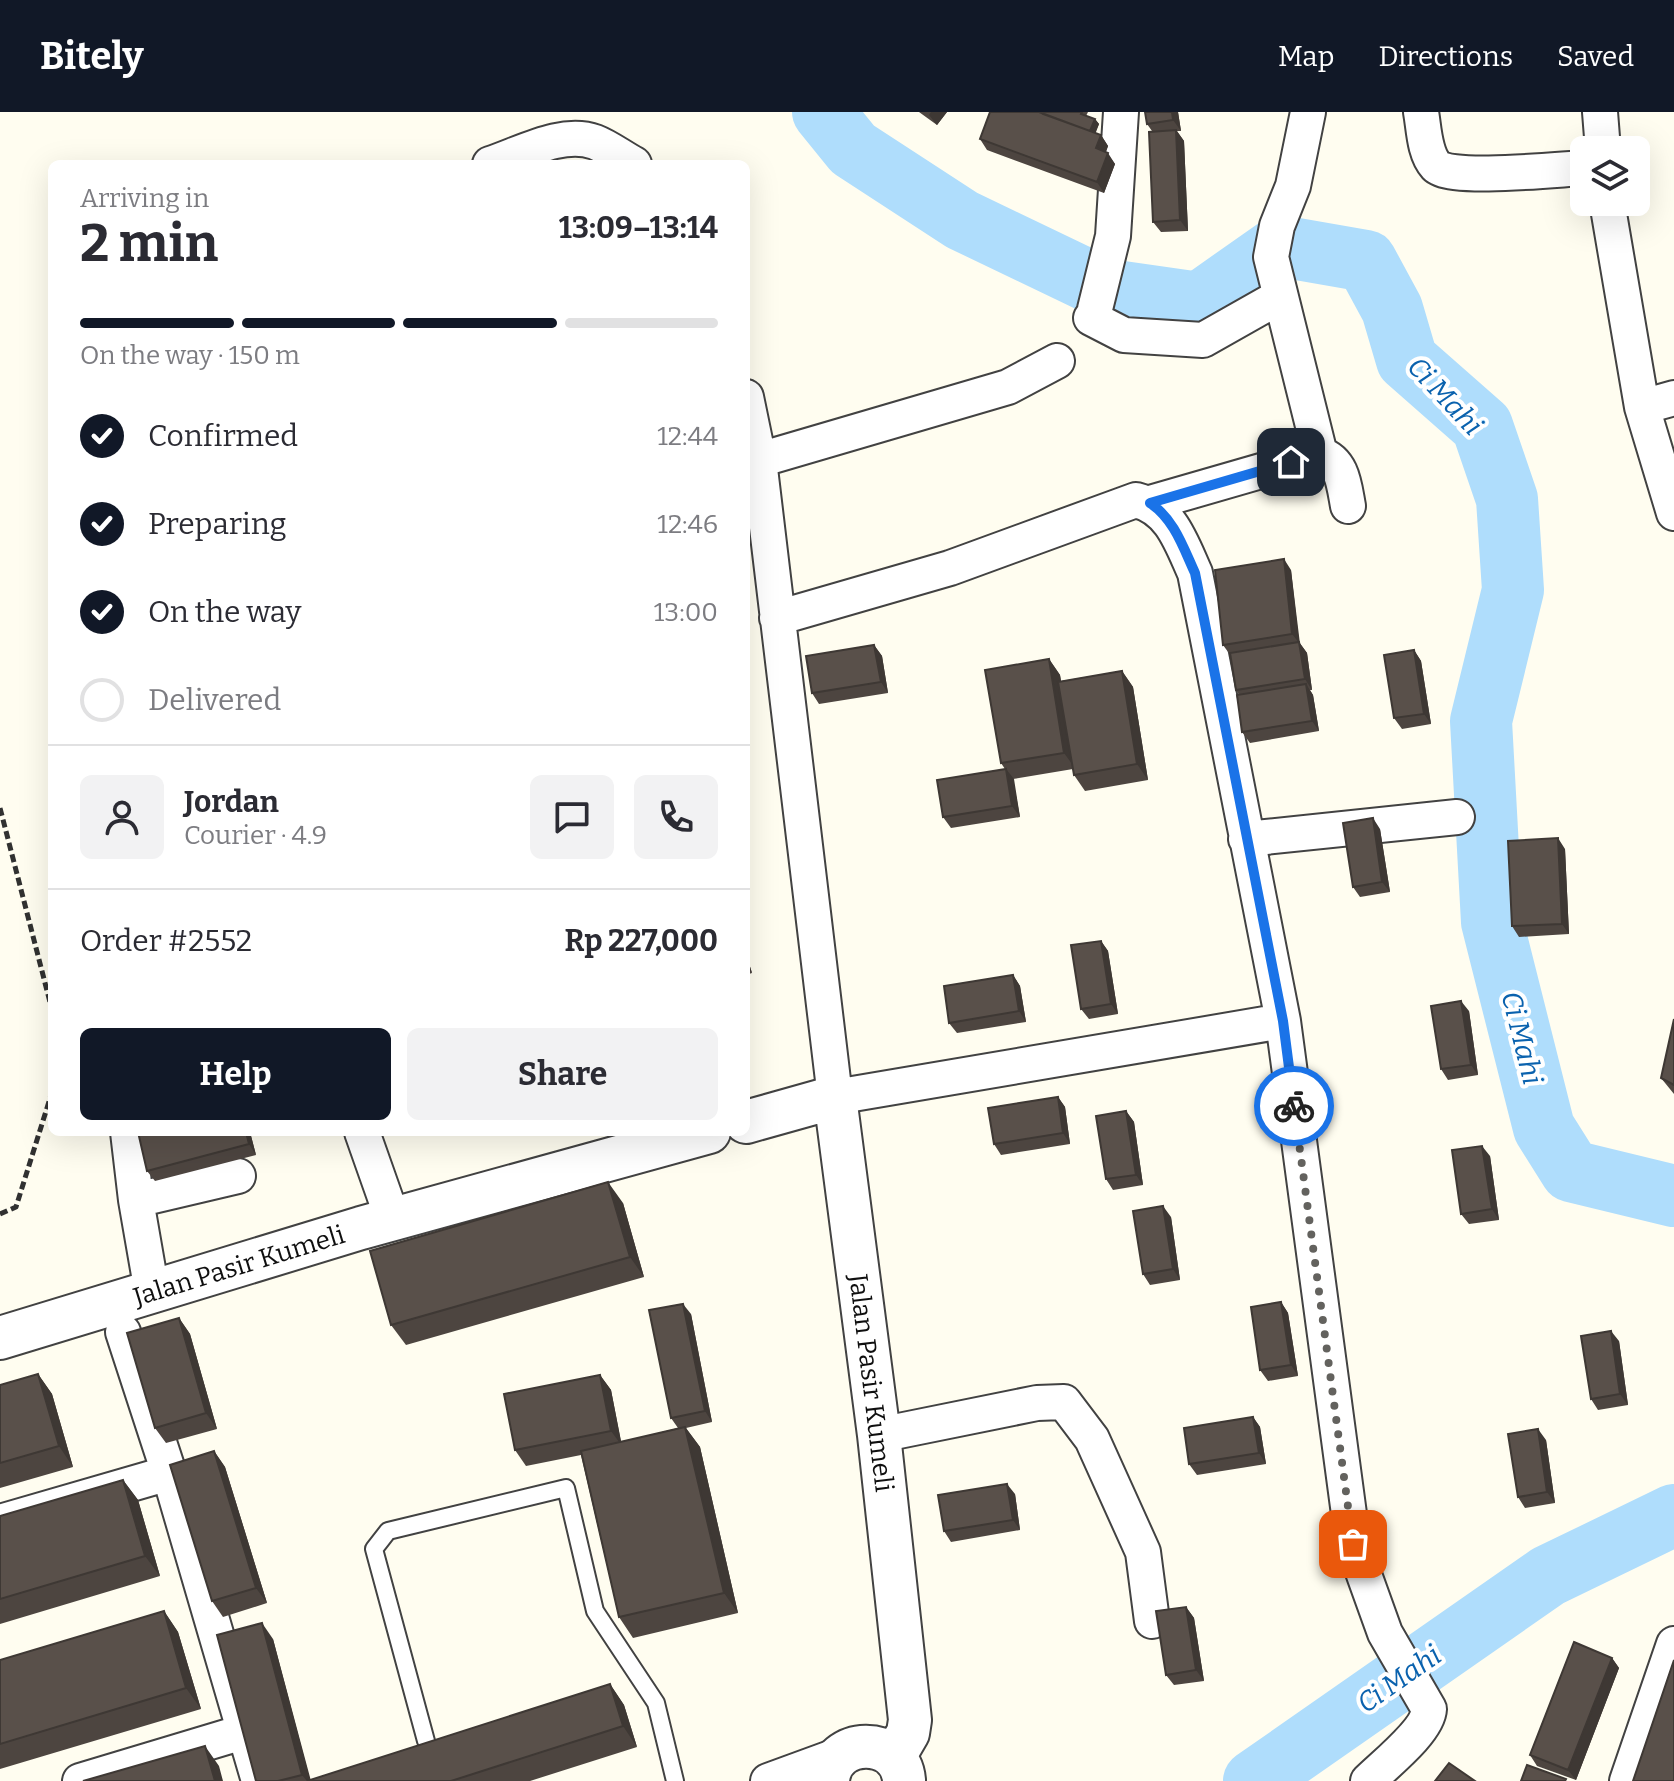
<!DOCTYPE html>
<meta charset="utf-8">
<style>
:root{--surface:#fff;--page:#f2f2f3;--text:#2b2b33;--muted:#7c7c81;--line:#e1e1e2;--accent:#111827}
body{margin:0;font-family:Bitter,serif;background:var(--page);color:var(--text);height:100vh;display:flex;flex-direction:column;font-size:30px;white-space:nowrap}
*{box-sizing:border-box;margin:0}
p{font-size:26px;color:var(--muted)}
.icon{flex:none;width:44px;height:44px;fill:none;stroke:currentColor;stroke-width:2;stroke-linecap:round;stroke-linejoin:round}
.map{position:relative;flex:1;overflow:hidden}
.panel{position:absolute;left:48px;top:48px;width:702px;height:976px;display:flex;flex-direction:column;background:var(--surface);border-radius:12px;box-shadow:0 8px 32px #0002}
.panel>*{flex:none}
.fabs{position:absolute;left:1570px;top:24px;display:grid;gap:16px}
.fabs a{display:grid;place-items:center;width:80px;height:80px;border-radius:12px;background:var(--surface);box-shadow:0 8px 32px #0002;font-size:40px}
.pin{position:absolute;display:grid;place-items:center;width:68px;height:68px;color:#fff;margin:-34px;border-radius:16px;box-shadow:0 4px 12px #0006}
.courier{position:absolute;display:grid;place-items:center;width:80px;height:80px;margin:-40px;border:6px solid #1a73e8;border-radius:50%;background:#fff;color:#222;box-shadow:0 2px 10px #0007}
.head em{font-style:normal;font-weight:700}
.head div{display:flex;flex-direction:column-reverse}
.head{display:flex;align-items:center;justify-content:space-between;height:136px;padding:0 32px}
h1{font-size:52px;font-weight:700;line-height:60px}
.bar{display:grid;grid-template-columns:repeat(4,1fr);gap:12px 8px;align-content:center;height:96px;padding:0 32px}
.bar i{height:10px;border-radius:6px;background:var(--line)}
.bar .active{background:var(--accent)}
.bar p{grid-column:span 4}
.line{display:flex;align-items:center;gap:20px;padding:0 32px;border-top:2px solid var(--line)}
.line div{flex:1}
.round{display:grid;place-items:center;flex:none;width:84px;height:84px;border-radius:12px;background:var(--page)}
ol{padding:0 32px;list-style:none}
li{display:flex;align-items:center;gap:24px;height:88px}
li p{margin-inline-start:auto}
li .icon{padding:8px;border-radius:50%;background:var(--accent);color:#fff;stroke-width:4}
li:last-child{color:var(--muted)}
li i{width:44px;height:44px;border:4px solid var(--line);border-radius:50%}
.cta{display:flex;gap:16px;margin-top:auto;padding:16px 32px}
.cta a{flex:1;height:92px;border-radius:12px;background:var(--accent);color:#fff;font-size:32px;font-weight:700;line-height:92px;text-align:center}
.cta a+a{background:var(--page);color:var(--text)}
header{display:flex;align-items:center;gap:48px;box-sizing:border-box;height:112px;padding:0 40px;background:var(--accent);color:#fff}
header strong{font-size:38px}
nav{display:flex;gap:44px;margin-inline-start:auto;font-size:28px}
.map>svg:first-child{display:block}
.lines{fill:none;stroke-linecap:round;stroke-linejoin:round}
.river{stroke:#afddfc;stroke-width:62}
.service-casing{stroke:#424242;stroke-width:20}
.minor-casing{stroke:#424242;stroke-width:38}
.tertiary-casing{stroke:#424242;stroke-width:46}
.path{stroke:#313131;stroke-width:5;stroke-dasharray:8 4;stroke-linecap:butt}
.service{stroke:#fff;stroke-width:16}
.minor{stroke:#fff;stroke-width:34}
.tertiary{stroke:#fff;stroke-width:42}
.wall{fill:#4d4540}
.shaded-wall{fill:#3e3834}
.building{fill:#59504a;stroke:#3e3834;stroke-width:2}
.done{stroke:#63625e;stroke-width:8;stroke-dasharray:0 14.4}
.route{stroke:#1a73e8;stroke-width:10}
.labels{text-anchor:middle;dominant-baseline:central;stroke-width:8;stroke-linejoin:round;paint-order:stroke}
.street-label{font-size:26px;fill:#0f0f0f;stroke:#fff}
.water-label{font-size:28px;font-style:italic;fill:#0a62ae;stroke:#fff}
</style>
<header>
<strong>Bitely</strong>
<nav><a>Map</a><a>Directions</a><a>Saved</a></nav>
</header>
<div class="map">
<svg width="1674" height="1669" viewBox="0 0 1674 1669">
<rect width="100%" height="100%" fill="#fffdf0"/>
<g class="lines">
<path class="river" d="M823 0 853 37 962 108 1108 178 1199 191 1280 134 1366 149 1392 197 1407 248 1482 314 1507 387 1513 478 1481 609 1492 810 1544 1016 1571 1059 1674 1084
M1254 1669 1548 1464 1674 1403"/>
<defs>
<path id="service" d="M426 1629 374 1437 388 1419 566 1376 595 1499 656 1591 675 1669"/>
<path id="minor" d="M1308 0 1293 74 1277 114 1271 145 1320 342
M1421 0C1424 16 1424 41 1436 54 1450 69 1560 57 1584 56
M1600 0 1603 38
M490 52C521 42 562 18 595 30 608 35 621 45 634 52
M1607 90 1642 295 1674 401
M1095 197 1113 124 1121 0
M1091 206 1124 223 1203 228 1279 185
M746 285 759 348 835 985 1283 909
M1642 295 1674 286
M1320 342C1343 350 1344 373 1348 394
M759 348 1008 275 1057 249
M1150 391 1320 342
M777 506 950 456 1136 388C1171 397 1181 430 1195 461L1283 909 1353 1432 1385 1521 1429 1597C1428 1619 1384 1653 1368 1669
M1246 727 1457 705
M128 1020 136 1088 238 1064
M362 1020 393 1108
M136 1088 152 1180
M123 1220 169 1361 259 1669
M879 1323 1037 1291 1064 1290 1092 1327 1143 1440 1152 1509
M0 1410 169 1361
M80 1669 243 1620
M768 1669 839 1643
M1627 1669 1674 1532"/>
<path id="tertiary" d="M746 1010 835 985 879 1323 910 1608 908 1621 894 1645
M0 1226 361 1116 709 1020
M828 1669C831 1624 900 1623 904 1668"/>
</defs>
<use href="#service" class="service-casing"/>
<use href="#minor" class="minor-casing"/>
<use href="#tertiary" class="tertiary-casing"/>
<path class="path" d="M0 696 52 898
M0 1102 16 1095 52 980"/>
<use href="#service" class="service"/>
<use href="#minor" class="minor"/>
<use href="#tertiary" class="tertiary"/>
</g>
<path class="wall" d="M919 0H947L937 13Z
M990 0H1088L1086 4 1095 7 1099 12 1095 21 1101 23 1108 34 1106 40 1115 52 1104 81 987 38 980 27Z
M1178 0 1181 19H1177L1184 29 1188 119 1161 120 1153 110 1152 19 1147 12Z
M1291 458 1299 530 1307 541 1312 578H1310L1313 583 1319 619 1250 631 1242 620 1239 583 1236 578 1231 544 1223 533Z
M874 533 882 544 888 581 819 592 812 581Z
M1414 538 1421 549 1431 612 1402 617 1394 606Z
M1049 547 1060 563 1061 569 1122 559 1133 575 1148 668 1085 679 1074 663 1073 657 1013 667 1020 705 951 716 943 705 1005 657 1001 651Z
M1380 717 1390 780 1360 785 1353 775Z
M1565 737 1569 822 1519 825 1512 814Z
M1101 829 1108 839 1118 902 1089 907 1081 897Z
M746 842 752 861 746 863Z
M1013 863 1020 874 1026 910 957 921 949 911Z
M1469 899 1478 963 1448 968 1441 957Z
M1674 907V982L1661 966Z
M1058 985 1065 995 1070 1032 1001 1043 994 1032Z
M1126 999 1134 1010 1143 1073 1113 1078 1106 1067Z
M250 1020 256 1043 155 1069 147 1059Z
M1490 1044 1499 1108 1469 1112 1461 1102Z
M623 1091 644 1165 406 1233 391 1213Z
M1171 1105 1180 1168 1150 1173 1143 1162Z
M1281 1190 1288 1201 1298 1264 1268 1269 1260 1258Z
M691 1202 712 1310 686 1316 700 1335 738 1501 633 1526 619 1505 581 1343 526 1354 515 1338 600 1263 611 1278 621 1330 678 1316 671 1306Z
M179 1206 190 1222 217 1317 166 1331 155 1316Z
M1619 1229 1628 1293 1598 1298 1591 1287Z
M38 1262 52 1282 73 1355 0 1376V1273Z
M1253 1305 1260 1315 1266 1352 1197 1363 1189 1352Z
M1546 1328 1555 1391 1525 1396 1518 1385Z
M214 1339 225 1355 267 1491 223 1505 212 1489Z
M123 1368 138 1388 160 1464 0 1512V1404Z
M1015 1382 1020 1418 951 1430 944 1419Z
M1186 1495 1194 1506 1204 1569 1174 1573 1166 1563Z
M164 1499 178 1520 201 1597 0 1657V1548Z
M273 1527 310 1668 610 1572 624 1593 637 1635 530 1669H256Z
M1612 1546 1619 1556 1576 1668 1537 1654 1530 1643Z"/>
<path class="shaded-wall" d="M931 0H947L937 13 929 3Z
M1172 0H1178L1181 19 1173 8Z
M1095 7 1099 12 1093 28 1089 22Z
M1176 18 1184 29 1188 119 1180 108Z
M1101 23 1108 34 1103 47 1096 36Z
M1108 41 1115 52 1104 81 1097 70Z
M1284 447 1291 458 1300 532 1292 522Z
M1299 530 1307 541 1312 578 1305 567Z
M874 533 882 544 888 581 881 570Z
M1414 538 1421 549 1431 612 1424 602Z
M1049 547 1060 563 1075 656 1064 641Z
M1122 559 1133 575 1148 668 1137 652Z
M1306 572 1313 583 1319 619 1312 609Z
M1006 657 1014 667 1020 705 1012 694Z
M1373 706 1380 717 1390 780 1382 770Z
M1558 726 1565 737 1569 822 1562 812Z
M1101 829 1108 839 1118 902 1111 892Z
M746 842 752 861 746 853Z
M1013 863 1020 874 1026 910 1019 899Z
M1461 889 1469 899 1478 963 1471 953Z
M1058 985 1065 995 1070 1032 1063 1021Z
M1126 999 1134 1010 1143 1073 1136 1063Z
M246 1020H250L256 1043 249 1032Z
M1482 1034 1490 1044 1499 1108 1492 1097Z
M608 1070 623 1091 644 1165 630 1145Z
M1163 1094 1171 1105 1180 1168 1173 1157Z
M1281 1190 1288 1201 1298 1264 1291 1253Z
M683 1192 691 1202 712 1310 705 1299Z
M179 1206 190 1222 217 1317 206 1301Z
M1611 1219 1619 1229 1628 1293 1620 1282Z
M38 1262 52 1282 73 1355 59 1334Z
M600 1263 611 1278 622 1334 611 1319Z
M1253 1305 1260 1315 1266 1352 1259 1341Z
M685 1315 700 1335 738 1501 724 1481Z
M1538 1317 1546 1328 1555 1391 1547 1380Z
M214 1339 225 1355 267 1491 256 1476Z
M123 1368 138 1388 160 1464 145 1444Z
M1007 1372 1015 1382 1020 1418 1013 1408Z
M1186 1495 1194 1506 1204 1569 1196 1558Z
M164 1499 178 1520 201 1597 186 1576Z
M262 1511 273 1527 311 1669H307L302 1663Z
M1612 1546 1619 1556 1576 1668 1568 1658Z
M610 1572 624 1593 637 1635 623 1614Z
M205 1634 219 1654 223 1669H215Z"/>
<path class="building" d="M990 0H1039L1101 23 1096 36 1108 41 1097 70 980 27Z
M1044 0H1082L1081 2 1095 7 1090 19 1043 2Z
M1145 0H1172L1173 8 1147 12Z
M1176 18 1180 108 1153 110 1149 20Z
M1284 447 1292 522 1223 533 1215 458Z
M1299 530 1305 567 1236 578 1230 541Z
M874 533 881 570 812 581 806 544Z
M1414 538 1424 602 1394 606 1384 543Z
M1049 547 1064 641 1001 651 985 558Z
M1122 559 1137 652 1074 663 1058 570Z
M1306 572 1312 609 1242 620 1237 583Z
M1006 657 1012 694 943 705 937 668Z
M1373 706 1382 770 1353 775 1343 711Z
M1558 726 1562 812 1512 814 1508 729Z
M1101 829 1111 892 1081 897 1071 833Z
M1013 863 1019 899 949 911 944 874Z
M1461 889 1471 953 1441 957 1431 894Z
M1674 907V973L1661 966Z
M1058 985 1063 1021 994 1032 988 996Z
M1126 999 1136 1063 1106 1067 1096 1004Z
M138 1020H246L249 1032 147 1059Z
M1482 1034 1492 1097 1461 1102 1452 1038Z
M608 1070 630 1145 391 1213 370 1139Z
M1163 1094 1173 1157 1143 1162 1133 1099Z
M1281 1190 1291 1253 1260 1258 1251 1195Z
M683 1192 705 1299 671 1306 649 1198Z
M179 1206 206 1301 155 1316 127 1221Z
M1611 1219 1620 1282 1591 1287 1581 1224Z
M38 1262 59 1334 0 1351V1273Z
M600 1263 611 1319 515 1338 504 1282Z
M1253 1305 1259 1341 1189 1352 1184 1316Z
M685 1315 724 1481 619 1505 581 1339Z
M1538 1317 1547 1380 1518 1385 1508 1322Z
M214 1339 256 1476 212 1489 170 1353Z
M123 1368 145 1444 0 1487V1404Z
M1007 1372 1013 1408 944 1419 938 1383Z
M1186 1495 1196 1558 1166 1563 1156 1499Z
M164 1499 186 1576 0 1632V1548Z
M262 1511 302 1663 278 1669H256L217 1523Z
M1574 1530 1612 1546 1568 1658 1530 1643Z
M1674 1548V1669H1633Z
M610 1572 623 1614 451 1669H307Z
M205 1634 215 1669H83Z
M1449 1651 1475 1669H1435Z
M1527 1653 1566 1667 1565 1669H1521Z"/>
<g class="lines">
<path class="done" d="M1294 994 1353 1432"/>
<path class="route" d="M1291 350 1150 391C1174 407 1183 435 1195 461L1283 909 1294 994"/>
</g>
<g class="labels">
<g class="street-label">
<text transform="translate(239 1154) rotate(-17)">Jalan Pasir Kumeli</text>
<text transform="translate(871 1271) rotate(83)">Jalan Pasir Kumeli</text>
</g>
<g class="water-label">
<text transform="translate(1445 284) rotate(47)">Ci Mahi</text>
<text transform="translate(1522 926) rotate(76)">Ci Mahi</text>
<text transform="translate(1399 1567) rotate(-35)">Ci Mahi</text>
</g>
</g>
</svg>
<div class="fabs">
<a><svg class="icon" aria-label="layers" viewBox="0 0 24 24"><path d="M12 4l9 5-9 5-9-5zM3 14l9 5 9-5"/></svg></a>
</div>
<div class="pin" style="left:1353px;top:1432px;background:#ea580c"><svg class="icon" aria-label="bag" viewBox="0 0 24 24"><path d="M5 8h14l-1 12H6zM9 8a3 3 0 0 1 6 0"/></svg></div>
<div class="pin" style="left:1291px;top:350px;background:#1f2937"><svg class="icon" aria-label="home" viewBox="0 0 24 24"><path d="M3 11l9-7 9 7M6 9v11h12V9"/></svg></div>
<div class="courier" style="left:1294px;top:994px"><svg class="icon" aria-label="bike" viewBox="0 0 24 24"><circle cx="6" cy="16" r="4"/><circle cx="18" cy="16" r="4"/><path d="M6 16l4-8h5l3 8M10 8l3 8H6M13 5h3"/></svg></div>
<section class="panel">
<div class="head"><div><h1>2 min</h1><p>Arriving in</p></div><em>13:09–13:14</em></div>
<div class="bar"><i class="active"></i><i class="active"></i><i class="active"></i><i></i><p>On the way · 150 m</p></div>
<ol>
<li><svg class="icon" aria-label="check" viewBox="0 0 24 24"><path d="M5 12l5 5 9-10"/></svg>Confirmed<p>12:44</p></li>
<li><svg class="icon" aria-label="check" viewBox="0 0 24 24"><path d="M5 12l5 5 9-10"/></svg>Preparing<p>12:46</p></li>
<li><svg class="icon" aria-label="check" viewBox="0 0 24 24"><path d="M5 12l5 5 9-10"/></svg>On the way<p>13:00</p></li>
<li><i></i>Delivered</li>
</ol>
<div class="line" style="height:144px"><a class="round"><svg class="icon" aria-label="person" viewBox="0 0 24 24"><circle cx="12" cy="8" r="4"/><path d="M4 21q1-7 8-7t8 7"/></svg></a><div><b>Jordan</b><p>Courier · 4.9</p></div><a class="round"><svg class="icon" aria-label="chat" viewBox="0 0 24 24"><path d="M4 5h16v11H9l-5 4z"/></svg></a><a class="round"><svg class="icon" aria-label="phone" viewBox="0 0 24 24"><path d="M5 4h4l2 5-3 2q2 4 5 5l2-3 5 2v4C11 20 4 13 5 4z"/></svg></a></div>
<div class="line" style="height:104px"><div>Order #2552</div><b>Rp 227,000</b></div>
<div class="cta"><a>Help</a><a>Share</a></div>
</section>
</div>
